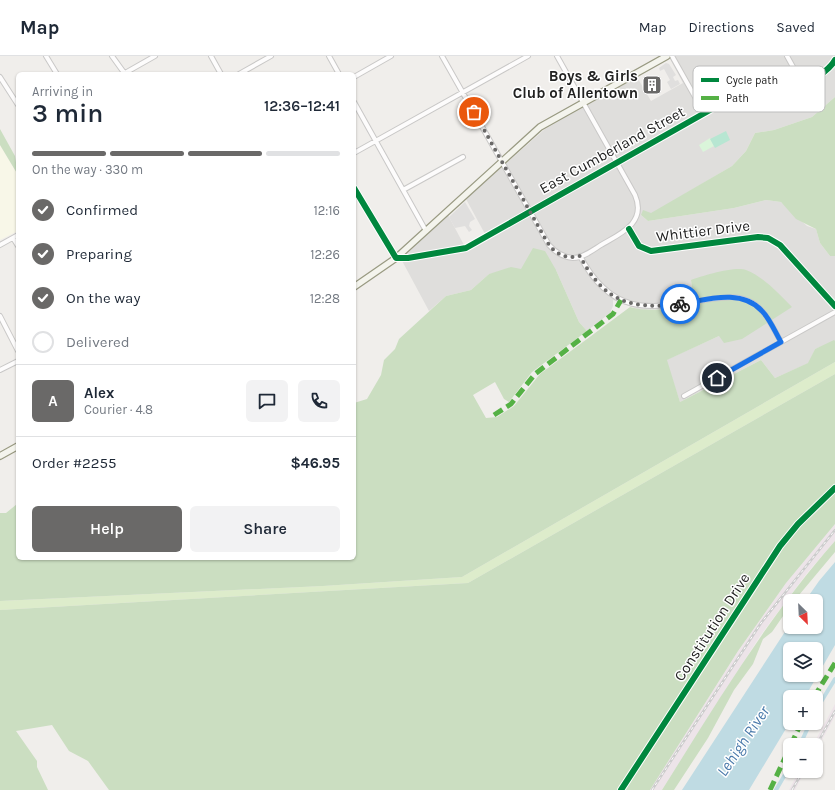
<!DOCTYPE html>
<meta charset="utf-8">
<style>
:root{--surface:#fff;--page:#f2f2f3;--text:#1f2937;--muted:#747a83;--line:#e0e1e3;--accent:#6a6968}
body{margin:0;font-family:Karla,sans-serif;background:var(--page);color:var(--text);height:100vh;display:flex;flex-direction:column;font-size:15px;white-space:nowrap}
*{box-sizing:border-box;margin:0}
p{font-size:13px;color:var(--muted)}
.icon{flex:none;width:22px;height:22px;fill:none;stroke:currentColor;stroke-width:2;stroke-linecap:round;stroke-linejoin:round}
.map{position:relative;flex:1;overflow:hidden}
.drawer{position:absolute;left:16px;top:16px;width:340px;height:488px;display:flex;flex-direction:column;background:var(--surface);border-radius:6px;box-shadow:0 1px 3px #0004}
.drawer>*{flex:none}
.needle{width:26px;rotate:156deg}
.tools{position:absolute;left:783px;top:538px;display:grid;gap:8px}
.tools a{display:grid;place-items:center;width:40px;height:40px;border-radius:6px;background:var(--surface);box-shadow:0 1px 3px #0004;font-size:20px}
.pin{position:absolute;display:grid;place-items:center;width:34px;height:34px;color:#fff;margin:-17px;border:2px solid #fff;border-radius:50%;box-shadow:0 1px 4px #0007}
.courier{position:absolute;display:grid;place-items:center;width:40px;height:40px;margin:-20px;border:3px solid #1a73e8;border-radius:50%;background:#fff;color:#222;box-shadow:0 1px 5px #0007}
.summary em{font-style:normal;font-weight:600}
.summary div{display:flex;flex-direction:column-reverse}
.summary{display:flex;align-items:center;justify-content:space-between;height:68px;padding:0 16px}
h1{font-size:26px;font-weight:600;line-height:30px}
.bar{display:grid;grid-template-columns:repeat(4,1fr);gap:6px 4px;align-content:center;height:48px;padding:0 16px}
.bar i{height:5px;border-radius:3px;background:var(--line)}
.bar .selected{background:var(--accent)}
.bar p{grid-column:span 4}
.line{display:flex;align-items:center;gap:10px;padding:0 16px;border-top:1px solid var(--line)}
.line div{flex:1}
.round{display:grid;place-items:center;flex:none;width:42px;height:42px;border-radius:6px;background:var(--page)}
ol{padding:0 16px;list-style:none}
li{display:flex;align-items:center;gap:12px;height:44px}
li p{margin-inline-start:auto}
li .icon{padding:4px;border-radius:50%;background:var(--accent);color:#fff;stroke-width:4}
li:last-child{color:var(--muted)}
li i{width:22px;height:22px;border:2px solid var(--line);border-radius:50%}
.cta{display:flex;gap:8px;margin-top:auto;padding:8px 16px}
.cta a{flex:1;height:46px;border-radius:6px;background:var(--accent);color:#fff;font-size:16px;font-weight:600;line-height:46px;text-align:center}
.cta a+a{background:var(--page);color:var(--text)}
header{display:flex;align-items:center;gap:24px;box-sizing:border-box;height:56px;padding:0 20px;background:var(--surface);border-bottom:1px solid var(--line)}
header strong{font-size:19px}
nav{display:flex;gap:22px;margin-inline-start:auto;font-size:14px}
.map>svg:first-child{display:block}
.residential{fill:#dfdedc}
.industrial{fill:#ede4e9}
.education{fill:#f8f7e8}
.grass{fill:#ddeccb}
.forest{fill:#cbdec1}
.park{fill:#daf5da}
.pitch{fill:#b7e6d2}
.parking{fill:#e0dfde}
.water{fill:#bfdbe3;fill-rule:evenodd}
.lines{fill:none;stroke-linecap:round;stroke-linejoin:round}
.canal{stroke:#bfdbe3;stroke-width:4}
.minor-casing{stroke:#c9c8c7;stroke-width:6}
.secondary-casing{stroke:#999a82;stroke-width:8}
.minor{stroke:#fdfcfc;stroke-width:4}
.secondary{stroke:#f4f4ed;stroke-width:5.5}
.rail-casing{stroke:#ccc;stroke-width:2.5}
.rail{stroke:#fff;stroke-width:1;stroke-dasharray:3;stroke-linecap:butt}
.quiet{stroke:#55b145;stroke-width:5;stroke-dasharray:10 5;stroke-linecap:butt}
.cycleway-casing{stroke:#fff;stroke-width:8}
.cycleway{stroke:#00873e;stroke-width:6}
.done{stroke:#6a6968;stroke-width:4;stroke-dasharray:0 7.2}
.route{stroke:#1a73e8;stroke-width:5}
.labels{text-anchor:middle;dominant-baseline:central;stroke-width:3;stroke-linejoin:round;paint-order:stroke}
.poi-label{font-size:15px;font-weight:bold;fill:#222;stroke:#fff;text-anchor:end}
.street-label{font-size:15px;fill:#222;stroke:#fff}
.water-label{font-size:16px;font-style:italic;fill:#4a7aab;stroke:#fff}
.key{fill:#fff;stroke:#bdbdbd;stroke-width:1}
.key-label{font-size:11px;fill:#222}
</style>
<header>
<strong>Map</strong>
<nav><a>Map</a><a>Directions</a><a>Saved</a></nav>
</header>
<div class="map">
<svg width="835" height="734" viewBox="0 0 835 734">
<rect width="100%" height="100%" fill="#f0eeeb"/>
<path class="residential" d="M675 0H835V41L812 61 774 74 755 77 746 95 732 110 651 158 641 159 648 165 734 152 766 144 781 146 807 170 816 173 820 187 830 200H835V285L815 293 809 307 775 322 761 304 680 346 666 304 719 280 691 224 694 248 670 253 640 254 613 244V250L610 257 587 275 579 266 556 214H521L489 218 471 234 446 240 429 255 400 201 448 159 464 189 485 178 466 143 545 73 637 21 651 45 683 27 670 3Z"/>
<path class="industrial" d="M835 468V485L807 517 760 580 662 734H650L738 595 786 527Z
M835 648V660L816 695V689H813Z
M799 715H805L795 734H789Z"/>
<path class="education" d="M0 89 18 119V175L0 184Z"/>
<path class="grass" d="M835 306V318L468 527 0 554V545L323 530 462 521Z"/>
<path class="forest" d="M835 41V200H830L820 187 816 173 796 163 781 146 766 144 734 152 648 165 641 159 643 154 651 157 732 110 746 95 755 77 774 74 812 61Z
M0 73 15 100 18 119 0 89Z
M533 192 545 195 556 214 579 266 587 275 532 316 509 346 504 343 495 326 473 339 486 362 497 361 514 350 540 318 630 251C651 257 673 252 694 248L691 224C702 220 735 210 746 214 764 221 779 238 792 251L742 283 724 287 719 280 667 304 680 346 761 304 775 322 808 307 815 293 834 284 835 285V306L462 521 323 530 0 545V457H6L17 448 18 443V502H354V347L367 343 381 319 384 304 395 293 399 283 446 240 471 234 489 218 511 211 521 213Z
M835 318V429L792 470 618 734H109L88 705 69 695 52 669 16 675 37 705V711L48 734H0V554L468 527Z
M835 436V468L786 527 738 595 650 734H625L790 480Z
M835 485V496L794 545H790V550L772 576 763 583 753 608 734 634 708 682 674 734H662C716 648 768 561 835 485Z"/>
<path class="park" d="M710 82 714 90 703 96 699 89Z"/>
<path class="pitch" d="M726 75 730 84 715 92 710 83Z"/>
<path class="parking" d="M666 7 669 8 676 19 673 21 675 25 678 24 680 28 671 33 667 26 670 24 664 13 660 15 659 12Z
M465 146 475 163 470 166 469 170 472 174 469 176 465 170 455 172 449 161Z"/>
<path class="water" d="M835 506V589L805 641H790V666L749 734H682L790 568V571H816V545H805L819 525ZM790 593H816V619H790Z"/>
<g class="lines">
<path class="canal" d="M816 654 835 623
M800 689 810 667
M776 734 790 710"/>
<defs>
<path id="minor" d="M46 0 57 18
M112 0 125 18
M211 0 221 18
M329 0 339 18
M442 0 549 189C555 196 563 201 573 202 583 202 593 194 601 189 620 178 647 167 635 139L557 0
M672 0 704 57
M787 0 803 29
M125 17 155 0
M239 18 271 0
M0 21 18 49
M354 21 391 0
M354 46 426 175
M354 97 528 0
M354 132 396 202H408L466 192 733 41C749 34 762 39 778 39 793 38 828 17 835 4
M403 134 463 101
M629 173 639 190 651 195 758 181 768 182 780 189 835 250
M13 182 18 190
M0 189 18 179
M580 200C613 263 652 252 711 243 726 241 739 239 753 247 767 256 773 272 781 286
M0 260 18 295
M0 314 18 305
M684 340 835 256
M621 734 780 490 798 468 835 432"/>
<path id="secondary" d="M354 231 396 202 540 71 667 0
M0 400 18 390"/>
</defs>
<use href="#minor" class="minor-casing"/>
<use href="#secondary" class="secondary-casing"/>
<use href="#minor" class="minor"/>
<use href="#secondary" class="secondary"/>
<defs>
<path id="rail" d="M816 690 835 655
M652 734 761 567 835 474
M792 734 803 715"/>
</defs>
<use href="#rail" class="rail-casing"/>
<use href="#rail" class="rail"/>
<path class="quiet" d="M494 359 511 348 535 318 613 258 621 244
M814 641 835 607
M791 689 801 667
M770 734 790 691"/>
<defs>
<path id="cycleway" d="M354 132 396 202H408L466 192 733 41C749 34 762 39 778 39 793 38 828 17 835 4
M629 173 639 190 651 195 758 181 768 182 780 189 835 250
M621 734 780 490 798 468 835 432"/>
</defs>
<use href="#cycleway" class="cycleway-casing"/>
<use href="#cycleway" class="cycleway"/>
</g>
<g class="lines">
<path class="done" d="M474 56 546 184C553 197 566 204 580 200 604 246 631 254 680 248"/>
<path class="route" d="M680 248C706 244 741 232 762 255 770 263 775 276 781 286L717 322"/>
</g>
<defs>
<symbol id="building-square" viewBox="-11 -11 22 22"><rect x="-9" y="-9" width="18" height="18" rx="4" fill="#6a6968" stroke="#fff"/><path d="M-4-6H4V6H1V3H-1V6H-4ZM-2.5-4.3h1.7v1.8h-1.7ZM.8-4.3h1.7v1.8H.8ZM-2.5-1h1.7V.8h-1.7ZM.8-1h1.7V.8H.8Z" fill="#fff"/></symbol>
</defs>
<g fill-rule="evenodd">
<use href="#building-square" x="641" y="18" width="22" height="22"/>
</g>
<g class="labels">
<g class="poi-label">
<text x="638" y="20">Boys &amp; Girls<tspan x="638" dy="17">Club of Allentown</tspan></text>
</g>
<g class="street-label">
<text transform="translate(612 94) rotate(-29)">East Cumberland Street</text>
<text transform="translate(703 175) rotate(-7)">Whittier Drive</text>
<text transform="translate(712 571) rotate(-57)">Constitution Drive</text>
</g>
<g class="water-label">
<text transform="translate(743 685) rotate(-56)">Lehigh River</text>
</g>
</g>
<rect x="693" y="10" width="132" height="46" rx="6" class="key"/>
<rect x="701" y="22" width="18" height="4" fill="#00873e"/>
<rect x="701" y="40" width="18" height="4" fill="#55b145"/>
<g class="key-label">
<text x="726" y="28">Cycle path</text>
<text x="726" y="46">Path</text>
</g>
</svg>
<div class="tools">
<a><svg class="needle" viewBox="-14 -14 28 28"><path d="M0-13l5 13h-10z" fill="#e53935"/><path d="M0 13l5-13h-10z" fill="#747a83"/></svg></a>
<a><svg class="icon" aria-label="layers" viewBox="0 0 24 24"><path d="M12 4l9 5-9 5-9-5zM3 14l9 5 9-5"/></svg></a>
<a>+</a>
<a>−</a>
</div>
<div class="pin" style="left:474px;top:56px;background:#ea580c"><svg class="icon" aria-label="bag" viewBox="0 0 24 24"><path d="M5 8h14l-1 12H6zM9 8a3 3 0 0 1 6 0"/></svg></div>
<div class="pin" style="left:717px;top:322px;background:#1f2937"><svg class="icon" aria-label="home" viewBox="0 0 24 24"><path d="M3 11l9-7 9 7M6 9v11h12V9"/></svg></div>
<div class="courier" style="left:680px;top:248px"><svg class="icon" aria-label="bike" viewBox="0 0 24 24"><circle cx="6" cy="16" r="4"/><circle cx="18" cy="16" r="4"/><path d="M6 16l4-8h5l3 8M10 8l3 8H6M13 5h3"/></svg></div>
<section class="drawer">
<div class="summary"><div><h1>3 min</h1><p>Arriving in</p></div><em>12:36–12:41</em></div>
<div class="bar"><i class="selected"></i><i class="selected"></i><i class="selected"></i><i></i><p>On the way · 330 m</p></div>
<ol>
<li><svg class="icon" aria-label="check" viewBox="0 0 24 24"><path d="M5 12l5 5 9-10"/></svg>Confirmed<p>12:16</p></li>
<li><svg class="icon" aria-label="check" viewBox="0 0 24 24"><path d="M5 12l5 5 9-10"/></svg>Preparing<p>12:26</p></li>
<li><svg class="icon" aria-label="check" viewBox="0 0 24 24"><path d="M5 12l5 5 9-10"/></svg>On the way<p>12:28</p></li>
<li><i></i>Delivered</li>
</ol>
<div class="line" style="height:72px"><b class="round" style="background:var(--accent);color:#fff">A</b><div><b>Alex</b><p>Courier · 4.8</p></div><a class="round"><svg class="icon" aria-label="chat" viewBox="0 0 24 24"><path d="M4 5h16v11H9l-5 4z"/></svg></a><a class="round"><svg class="icon" aria-label="phone" viewBox="0 0 24 24"><path d="M5 4h4l2 5-3 2q2 4 5 5l2-3 5 2v4C11 20 4 13 5 4z"/></svg></a></div>
<div class="line" style="height:52px"><div>Order #2255</div><b>$46.95</b></div>
<div class="cta"><a>Help</a><a>Share</a></div>
</section>
</div>
